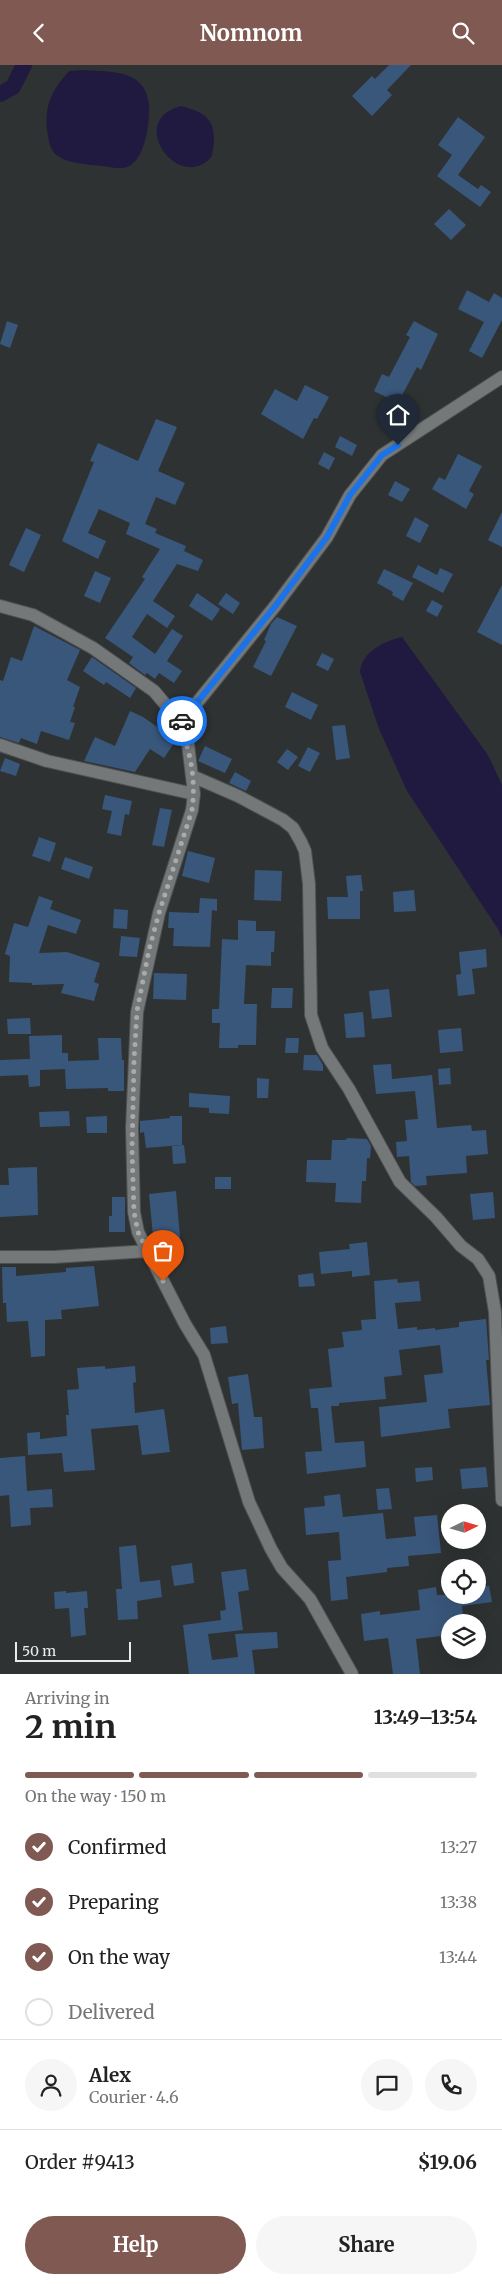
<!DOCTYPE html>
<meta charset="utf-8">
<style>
:root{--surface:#fff;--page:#f6f6f6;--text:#222;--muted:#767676;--line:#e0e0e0;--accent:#805952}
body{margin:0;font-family:Merriweather,serif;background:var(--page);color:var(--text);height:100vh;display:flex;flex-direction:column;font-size:19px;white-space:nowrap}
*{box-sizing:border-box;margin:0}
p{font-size:16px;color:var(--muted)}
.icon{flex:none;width:28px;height:28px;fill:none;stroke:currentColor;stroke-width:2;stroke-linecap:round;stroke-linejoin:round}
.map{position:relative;height:1609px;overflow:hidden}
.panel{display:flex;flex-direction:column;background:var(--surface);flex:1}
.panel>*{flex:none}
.needle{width:32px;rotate:85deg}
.buttons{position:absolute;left:441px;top:1439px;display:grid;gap:10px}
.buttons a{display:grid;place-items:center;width:45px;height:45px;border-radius:50%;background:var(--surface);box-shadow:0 5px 20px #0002;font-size:25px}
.scale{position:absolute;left:15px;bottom:12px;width:116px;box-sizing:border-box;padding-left:5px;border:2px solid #e9ebec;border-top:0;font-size:14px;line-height:18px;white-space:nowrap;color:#e9ebec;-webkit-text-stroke:4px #2f3233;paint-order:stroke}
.pin{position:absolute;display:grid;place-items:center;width:42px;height:42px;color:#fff;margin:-51px -21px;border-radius:50% 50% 50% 0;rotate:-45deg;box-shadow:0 0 5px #0007}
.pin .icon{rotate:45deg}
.courier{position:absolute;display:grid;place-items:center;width:50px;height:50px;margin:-25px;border:4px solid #1a73e8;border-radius:50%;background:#fff;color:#222;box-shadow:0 1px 6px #0007}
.summary em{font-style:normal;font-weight:700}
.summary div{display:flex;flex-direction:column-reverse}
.summary{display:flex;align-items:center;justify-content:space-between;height:85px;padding:0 25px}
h1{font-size:32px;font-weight:700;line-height:38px}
.bar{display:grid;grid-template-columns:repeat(4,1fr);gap:8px 5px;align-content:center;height:60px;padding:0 25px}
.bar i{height:6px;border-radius:4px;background:var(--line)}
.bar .current{background:var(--accent)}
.bar p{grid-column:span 4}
.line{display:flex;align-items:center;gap:12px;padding:0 25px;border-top:1px solid var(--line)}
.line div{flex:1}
.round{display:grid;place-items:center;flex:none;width:52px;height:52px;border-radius:26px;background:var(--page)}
ol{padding:0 25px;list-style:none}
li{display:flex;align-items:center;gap:15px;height:55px}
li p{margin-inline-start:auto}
li .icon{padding:5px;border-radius:50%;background:var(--accent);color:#fff;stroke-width:4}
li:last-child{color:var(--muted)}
li i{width:28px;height:28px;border:2px solid var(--line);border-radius:50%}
.primary-button{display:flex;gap:10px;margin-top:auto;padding:10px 25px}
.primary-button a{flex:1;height:58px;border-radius:30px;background:var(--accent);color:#fff;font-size:20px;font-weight:700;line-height:58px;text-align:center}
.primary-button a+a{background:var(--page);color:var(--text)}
header{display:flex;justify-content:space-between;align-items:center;height:65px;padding:0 25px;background:var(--accent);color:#fff;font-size:22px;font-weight:700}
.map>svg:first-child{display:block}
.water{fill:#211a40}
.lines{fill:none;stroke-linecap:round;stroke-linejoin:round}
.canal{stroke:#211a40;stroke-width:16}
.building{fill:#39577b}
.minor-casing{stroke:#4e5051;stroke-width:14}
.minor{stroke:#747879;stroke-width:12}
.done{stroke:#a8aaab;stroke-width:5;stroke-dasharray:0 9}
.route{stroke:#1a73e8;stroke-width:6}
</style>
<header><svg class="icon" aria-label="back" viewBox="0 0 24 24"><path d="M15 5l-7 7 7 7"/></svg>Nomnom<svg class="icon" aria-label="search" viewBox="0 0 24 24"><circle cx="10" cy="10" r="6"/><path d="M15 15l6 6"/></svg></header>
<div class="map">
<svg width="502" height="1609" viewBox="0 0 502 1609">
<rect width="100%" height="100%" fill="#2f3233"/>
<path class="water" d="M83 5C111 7 146 4 149 40 150 56 146 90 131 100 123 106 111 102 102 101 90 100 67 98 58 91 51 87 49 78 48 71 43 44 50 27 69 6Z
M181 41C211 48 218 59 212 91 181 130 124 56 181 41Z
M402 572 488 690 502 720V873L498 864 407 726 379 664 360 607C361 587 385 576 402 572Z"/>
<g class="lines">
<path class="canal" d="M0 29 13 22 24 0"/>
</g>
<path class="building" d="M389 0H411L387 25 392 30 372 51 352 31 372 11 375 14Z
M458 52 485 72 458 110 478 124 481 120 491 127 480 142 437 111 452 90 438 80Z
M449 144 466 160 451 175 434 159Z
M467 225 489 237 494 228 502 233V255L482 293 469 286 484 257 458 244Z
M7 256 18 260 10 283 0 279Z
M414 256 438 269 421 305 417 302 398 338 374 326 382 309 389 312 410 272 406 270Z
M305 320 329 332 317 354 314 353 303 374 261 349 275 324 297 336Z
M156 354 177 362 158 406 185 418 175 440 156 432 145 459 157 464 155 468 186 481 184 486 203 495 198 506 177 499 153 536 175 551 167 563 147 549 132 572 155 589 172 564 183 571 167 596 182 606 174 618 159 608 155 614 147 608 145 610 129 598 133 592 105 573 145 514 142 512 160 484 126 469 130 458 99 444 88 468 106 476 98 494 62 476 94 397 90 396 98 378 138 396Z
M340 371 357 380 352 391 335 382Z
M324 387 335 393 329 405 318 399Z
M458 389 482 401 469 426 474 429 466 444 432 424 439 412 445 415Z
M395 416 410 424 402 437 388 430Z
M502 447V482L488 475Z
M415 452 429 460 420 478 406 471Z
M26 463 41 470 24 507 9 500Z
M418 500 437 510 440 503 453 509 443 528 412 512Z
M384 504 413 518 403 536 392 530 393 527 377 518Z
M95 506 111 513 100 538 84 531Z
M502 520V580L477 567Z
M197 528 220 544 212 556 189 541Z
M226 528 240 538 233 549 218 539Z
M432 535 443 541 437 552 426 546Z
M277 552 297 561 271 611 253 602 266 576 264 575 271 559Z
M34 561 80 585 67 615 80 622 73 642H75L70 657 75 658 69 675 41 666 37 679 21 673 19 678 0 672V615L3 616 11 592 22 596Z
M322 588 334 594 328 606 316 600Z
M92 592 136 623 130 633 106 617 104 620 83 606Z
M292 627 318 640 311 655 285 642Z
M130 646 143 652 176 675 164 693 150 684 135 707 84 696 95 672 115 681Z
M345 660 350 693 336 695 332 661Z
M205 681 232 694 225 708 198 696Z
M308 682 320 688 310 707 298 701Z
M287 684 298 692 288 705 277 697Z
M5 693 20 699 16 711 0 706Z
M235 707 251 716 246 726 229 718Z
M105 730 132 736 129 750 125 749 121 771 107 768 112 746 102 744Z
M160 743 172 745 164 782 152 780Z
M39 772 56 778 50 797 32 791Z
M188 786 215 793 209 818 182 811Z
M65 792 93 802 89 814 61 804Z
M255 805 282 806 281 836 254 835Z
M361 810 363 826H360V854H328L327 832H348L346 811Z
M414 825 416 846 394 847 393 827Z
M39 831 53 836 50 844 81 855 76 869 48 860 39 888 67 887 100 898 94 917 99 919 94 936 61 928 64 919 32 920V918L9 917 10 891 5 889 14 858 28 862Z
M200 833 217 834V846L212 845 210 882 173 881 174 863H168L169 847 199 848Z
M114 844 128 845 127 864 113 863Z
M238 855 256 856V866H275L274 887H271V901L246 900 244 939H257L256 980H238V983H219L220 958H212V944H219L222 874 238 875Z
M121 871 140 873 137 892 119 891Z
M486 884 487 902 472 904 475 929 458 931 456 910 461 909 459 887Z
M154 908 187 909 186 935 153 934Z
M272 923H293L292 943H271Z
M389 924 392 952 372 954 369 926Z
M363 947 365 972 346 973 344 949Z
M30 953 31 969H8L7 954Z
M461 963 463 986 440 988 438 965Z
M62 970V988H68V996L99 995 98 973H121L122 995H124V1026H108V1023L66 1024 65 1004 40 1005V1021L29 1022 28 1010 0 1011V995L30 994 29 971Z
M286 973H299L298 988H285Z
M304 990H317L323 1000V1006L303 1005Z
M391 999 392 1014 432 1010 437 1063 471 1060 472 1066 486 1065 488 1089 466 1091 467 1108 426 1111 427 1120 415 1121 411 1117 409 1091 397 1092 396 1077 407 1076 405 1055 418 1054 415 1026 376 1029 373 1000Z
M450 1003 451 1019 439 1020 438 1004Z
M257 1013 269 1014 268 1033H257Z
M189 1028 230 1031 229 1049 209 1048V1043L189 1042Z
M69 1046 70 1061 40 1062 39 1047Z
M107 1051V1068H87L86 1052Z
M170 1051H182V1080L146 1083 144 1067 140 1068V1056L170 1053Z
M347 1073 367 1074 371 1081 370 1093H367L366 1116H362L361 1138 335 1137 336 1118 306 1117 307 1095H331L332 1075H346Z
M184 1080 186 1098 173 1099 172 1081Z
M37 1102 38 1150 0 1152V1120H9L8 1103Z
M215 1112H231V1124H215Z
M176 1126 181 1184 157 1187 154 1181 149 1129Z
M493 1127 495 1153 473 1155 470 1129Z
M112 1132H125V1167H109V1151H112Z
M367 1177 370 1210 352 1212V1206L321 1209 319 1187 350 1184 349 1179Z
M94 1201 99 1241 61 1245 62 1254 45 1255V1291L31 1292 28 1256 7 1257 6 1238H3L2 1202H16V1211L66 1207V1203Z
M313 1208 315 1221 299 1222 298 1210Z
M397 1214 398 1218 419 1216 421 1236 395 1238 398 1264 417 1262V1265L435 1263V1265L459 1262V1257L486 1254 489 1295H486L490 1340 448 1344 450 1363 381 1372 379 1342 427 1337 424 1310 443 1308 440 1280 399 1285 402 1310 384 1312 386 1334 339 1338V1341H331L335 1378 364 1376 366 1402 307 1409 305 1387 322 1386 318 1343H311L309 1324 332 1322 328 1284 344 1282 342 1267 362 1265 361 1255 376 1254 374 1216Z
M226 1261 228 1278 211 1279 210 1263Z
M105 1301V1304L135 1301 136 1317 133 1318 135 1348 164 1344 170 1387 142 1390 138 1360 91 1364 95 1405 64 1407 62 1388 28 1390 27 1368 40 1367V1374L67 1371 66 1350H69L67 1325 79 1324 77 1303Z
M248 1309 254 1352H262L264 1383 242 1385 238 1338 232 1339 228 1312Z
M25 1391 27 1426 52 1424 53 1442 30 1443 31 1460 11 1462 9 1430 0 1431V1393Z
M432 1402 433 1415 416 1417 415 1403Z
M486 1402 488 1422 462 1424 460 1404Z
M389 1423 392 1444 378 1445 376 1424Z
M340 1429 343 1452 383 1448 386 1474 416 1471 414 1452 437 1450 441 1488 408 1491 409 1501 387 1503V1507L346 1512 348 1534 331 1536 328 1496 341 1495 339 1467 306 1470 304 1443 325 1441 324 1431Z
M136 1480 140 1517 160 1515 162 1532 137 1536 138 1554 118 1555 116 1524H122L119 1482Z
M192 1498 194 1518 174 1521 171 1501Z
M246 1504 249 1525 238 1527 243 1565 208 1569 212 1595 238 1592 235 1569 277 1567 278 1583 252 1585 255 1609H189L183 1560 221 1555 220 1546 226 1545 221 1507Z
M489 1521 492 1537 462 1541 464 1557 450 1558V1570L416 1574 420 1609H393L388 1573 364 1576 361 1549 380 1546V1550L420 1545 418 1525 436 1522 437 1530H478V1522Z
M66 1526V1528L87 1526 88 1543H84L86 1570 71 1572 69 1543 55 1544 54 1527Z"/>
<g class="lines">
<defs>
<path id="minor" d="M0 541 33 550 93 583 154 626 176 652 188 679 194 729 192 745 159 848 137 947 132 1063 134 1147 138 1167 185 1259 204 1290 249 1437 271 1484 282 1503 310 1534 352 1609
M179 660 276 540 327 472 350 430 382 390 502 312
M0 680 47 696 194 729
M192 711 238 731 283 755 293 763 301 777 305 786 309 819 311 950 322 983 349 1024 400 1117 436 1152 461 1181 478 1194 489 1211 495 1247 498 1325H502
M0 1192H54L148 1186
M498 1325 502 1435"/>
</defs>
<use href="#minor" class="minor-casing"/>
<use href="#minor" class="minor"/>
</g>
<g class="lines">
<path class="done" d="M163 1216 138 1167 134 1147 132 1085 134 996 137 946 149 885 159 848 192 745C196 715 191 687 179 660L182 656"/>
<path class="route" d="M182 656 276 540 327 472 350 430 382 390 398 380"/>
</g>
</svg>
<div class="buttons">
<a><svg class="needle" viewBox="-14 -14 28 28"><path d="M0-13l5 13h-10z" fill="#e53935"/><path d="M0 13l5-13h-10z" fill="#767676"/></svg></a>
<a><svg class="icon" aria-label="locate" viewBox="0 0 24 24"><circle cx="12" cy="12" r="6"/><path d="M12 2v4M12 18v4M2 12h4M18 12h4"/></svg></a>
<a><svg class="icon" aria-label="layers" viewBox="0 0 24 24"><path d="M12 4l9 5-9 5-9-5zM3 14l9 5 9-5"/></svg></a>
</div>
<div class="scale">50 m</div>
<div class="pin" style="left:163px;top:1216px;background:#ea580c"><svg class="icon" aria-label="bag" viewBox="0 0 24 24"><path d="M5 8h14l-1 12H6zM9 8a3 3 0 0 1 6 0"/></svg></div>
<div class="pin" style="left:398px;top:380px;background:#1f2937"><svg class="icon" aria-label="home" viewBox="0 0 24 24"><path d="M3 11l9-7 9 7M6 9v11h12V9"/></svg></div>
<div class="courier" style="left:182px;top:656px"><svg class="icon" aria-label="car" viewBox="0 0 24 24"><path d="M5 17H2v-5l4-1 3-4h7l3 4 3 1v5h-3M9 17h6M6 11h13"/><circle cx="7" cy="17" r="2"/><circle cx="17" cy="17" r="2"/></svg></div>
</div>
<section class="panel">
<div class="summary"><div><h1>2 min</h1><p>Arriving in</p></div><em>13:49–13:54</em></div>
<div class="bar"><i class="current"></i><i class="current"></i><i class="current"></i><i></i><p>On the way · 150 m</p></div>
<ol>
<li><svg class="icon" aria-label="check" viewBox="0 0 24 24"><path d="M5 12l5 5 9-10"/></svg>Confirmed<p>13:27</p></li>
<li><svg class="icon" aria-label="check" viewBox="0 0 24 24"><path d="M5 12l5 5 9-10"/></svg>Preparing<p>13:38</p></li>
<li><svg class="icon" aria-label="check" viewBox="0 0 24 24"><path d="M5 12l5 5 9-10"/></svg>On the way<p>13:44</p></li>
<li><i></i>Delivered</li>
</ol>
<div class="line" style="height:90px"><a class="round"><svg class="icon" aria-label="person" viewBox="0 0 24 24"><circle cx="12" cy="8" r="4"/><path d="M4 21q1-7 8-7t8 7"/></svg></a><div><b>Alex</b><p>Courier · 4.6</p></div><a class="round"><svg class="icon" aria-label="chat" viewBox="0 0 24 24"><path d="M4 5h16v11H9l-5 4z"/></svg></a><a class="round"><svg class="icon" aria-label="phone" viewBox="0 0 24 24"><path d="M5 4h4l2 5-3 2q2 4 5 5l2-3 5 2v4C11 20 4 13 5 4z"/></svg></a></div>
<div class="line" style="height:65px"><div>Order #9413</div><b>$19.06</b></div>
<div class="primary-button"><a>Help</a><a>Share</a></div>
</section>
